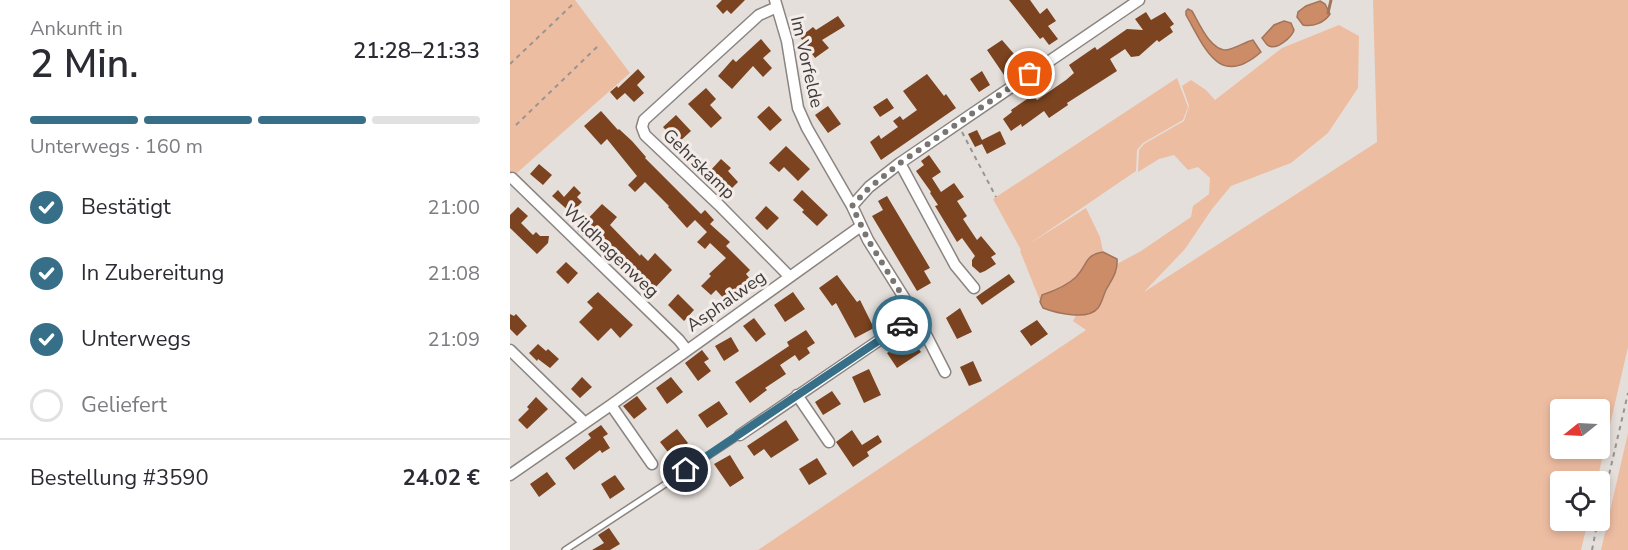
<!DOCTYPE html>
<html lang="de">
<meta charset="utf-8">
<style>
:root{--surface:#fff;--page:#f2f2f3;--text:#2b2b33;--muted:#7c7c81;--line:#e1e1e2;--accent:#376f89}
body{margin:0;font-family:"Nunito Sans",sans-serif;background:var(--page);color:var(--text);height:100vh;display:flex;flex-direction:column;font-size:22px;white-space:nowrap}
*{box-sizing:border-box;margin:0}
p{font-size:20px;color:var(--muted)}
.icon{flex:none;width:33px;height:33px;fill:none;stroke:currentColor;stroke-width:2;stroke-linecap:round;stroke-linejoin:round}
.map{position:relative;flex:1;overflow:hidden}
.side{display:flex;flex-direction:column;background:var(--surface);width:510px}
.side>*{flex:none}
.needle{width:39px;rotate:252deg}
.tools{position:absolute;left:1040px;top:399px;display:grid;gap:12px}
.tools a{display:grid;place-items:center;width:60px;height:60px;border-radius:6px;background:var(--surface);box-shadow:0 3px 9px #0003;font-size:30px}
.pin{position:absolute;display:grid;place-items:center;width:51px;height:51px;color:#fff;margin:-26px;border:3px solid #fff;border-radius:50%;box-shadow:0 2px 6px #0007}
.courier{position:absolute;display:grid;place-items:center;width:60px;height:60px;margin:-30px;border:4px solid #376f89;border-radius:50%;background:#fff;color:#222;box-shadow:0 2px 8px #0007}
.overview em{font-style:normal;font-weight:600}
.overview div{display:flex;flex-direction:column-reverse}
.overview{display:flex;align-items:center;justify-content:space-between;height:102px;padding:0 30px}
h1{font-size:39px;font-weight:600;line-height:45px}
.bar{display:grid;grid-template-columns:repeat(4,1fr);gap:9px 6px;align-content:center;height:72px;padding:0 30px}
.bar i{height:8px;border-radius:4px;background:var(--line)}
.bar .active{background:var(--accent)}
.bar p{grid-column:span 4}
.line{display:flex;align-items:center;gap:15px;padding:0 30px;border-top:2px solid var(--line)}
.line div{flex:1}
ol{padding:0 30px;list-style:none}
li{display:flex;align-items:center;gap:18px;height:66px}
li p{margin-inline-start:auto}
li .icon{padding:6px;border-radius:50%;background:var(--accent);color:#fff;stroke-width:4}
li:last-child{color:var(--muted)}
li i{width:33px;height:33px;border:3px solid var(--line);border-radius:50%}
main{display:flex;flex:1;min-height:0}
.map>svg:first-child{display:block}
.green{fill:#edbda2;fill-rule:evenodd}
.water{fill:#cc8c68;stroke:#a2745a;stroke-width:1.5}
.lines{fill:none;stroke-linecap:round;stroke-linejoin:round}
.stream{stroke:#a2745a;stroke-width:3}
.building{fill:#7b431f}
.service-casing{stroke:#8b8582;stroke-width:8}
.minor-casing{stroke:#8b8582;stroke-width:13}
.path{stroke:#999491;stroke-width:2;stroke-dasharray:4.5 4.5;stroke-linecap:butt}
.service{stroke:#fff;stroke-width:5}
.minor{stroke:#fff;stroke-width:10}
.done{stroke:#797573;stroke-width:6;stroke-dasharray:0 10.8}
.route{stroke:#376f89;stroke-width:8}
.labels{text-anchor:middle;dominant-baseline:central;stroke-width:6;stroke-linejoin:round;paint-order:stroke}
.street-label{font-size:18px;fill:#3f3c3b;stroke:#f3ece8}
</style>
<main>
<section class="side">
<div class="overview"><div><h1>2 Min.</h1><p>Ankunft in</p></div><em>21:28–21:33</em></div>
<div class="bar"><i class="active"></i><i class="active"></i><i class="active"></i><i></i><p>Unterwegs · 160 m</p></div>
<ol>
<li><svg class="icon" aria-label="check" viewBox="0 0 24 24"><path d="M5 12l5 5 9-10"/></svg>Bestätigt<p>21:00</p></li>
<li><svg class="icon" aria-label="check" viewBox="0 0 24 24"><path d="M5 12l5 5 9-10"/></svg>In Zubereitung<p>21:08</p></li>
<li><svg class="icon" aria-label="check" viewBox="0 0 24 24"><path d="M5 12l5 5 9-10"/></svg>Unterwegs<p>21:09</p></li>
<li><i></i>Geliefert</li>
</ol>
<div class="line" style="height:78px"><div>Bestellung #3590</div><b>24.02 €</b></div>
</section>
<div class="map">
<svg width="1118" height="550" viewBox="0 0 1118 550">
<rect width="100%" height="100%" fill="#e5dfdb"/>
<path class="green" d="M0 0H65L120 73 0 179Z
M863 0H1118V347L1087 481 1050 482V520L1078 521 1071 550H248L576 330 563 321 566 315H572L589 307C593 292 608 278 607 264L631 251 681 217 683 206 699 194 700 178 688 167 678 170 664 155 649 159 628 172 629 150 634 144 674 121 679 106 672 86 681 80 696 90 705 100 772 48 829 25 849 36 848 88 818 133 781 163 721 186 702 209 675 249 634 292 867 142ZM1050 410H1089V448H1050Z
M667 78 678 107 673 120 633 143 627 150 626 171 519 244 576 208 590 237 593 251C574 255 578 265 566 276 558 285 544 291 532 295L531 303 510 251 511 250 483 199Z
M1118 433V550H1091Z"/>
<path class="water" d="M810 1 815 4 820 14C814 23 803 27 793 25L787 17 788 12 796 6Z
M678 9 682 11C689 23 700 50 716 50 724 49 735 42 743 40L751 52C709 89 695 48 676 15V11Z
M774 21 781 23 784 30C782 37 767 50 759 46 756 45 754 40 752 38L764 25Z
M593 252 607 259C608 272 602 279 596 290 593 296 592 303 588 308 578 321 546 313 533 308L530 302 532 295C544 291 557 286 566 277 578 265 574 255 593 252Z"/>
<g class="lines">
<path class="stream" d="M818 13 821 0"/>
</g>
<path class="building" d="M212 0H235L221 14 217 10 213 14 206 6Z
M499 0H520L530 14 537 8 546 21 538 26 548 39 539 45 533 37 530 39Z
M636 12 641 20 655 12 664 24 660 27 663 32 649 42 647 40 629 56 621 57 615 49 600 59 607 71 557 103 558 105 539 118 534 111 512 127 511 124 501 131 493 119 502 112 501 110 523 95 527 100 556 80 564 73 559 65 585 47 587 50 617 29 633 30 625 19Z
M328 16 335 26 312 40 319 48 305 58 290 37 303 27 306 30Z
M251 39 261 51 253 58 262 68 253 77 243 66 222 89 208 76 223 59 226 62Z
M492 40 512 63 494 75 477 50Z
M128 69 135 77 127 85 134 93 124 102 115 93 107 100 100 92 107 86 108 88Z
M472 71 480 85 469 92 460 79Z
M417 74 434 96 436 94 446 108 371 160 360 142 369 135 371 139 388 127 383 121 390 116 393 120 407 110 393 91Z
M196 88 206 99 200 105 212 118 201 128 178 104Z
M377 98 384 108 370 117 363 107Z
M259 106 272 120 260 131 247 117Z
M318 106 331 124 318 133 305 115Z
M91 111 108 130 109 129 122 141 136 157 135 158 191 214 195 210 204 220 200 224 220 242 216 246 240 270 236 274 241 280 216 301 206 290 201 295 191 286 201 276 199 274 216 258 200 243 195 249 187 242 197 232 185 220 177 228 158 207 159 206 135 182 125 192 118 185 127 176 97 139 91 145 74 126Z
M166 115 181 131 168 143 153 127Z
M467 130 472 140 490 131 496 144 477 154 472 144 465 147 458 134Z
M276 146 300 169 288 181 274 167 269 172 259 163Z
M419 155 431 172 422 178 431 192 444 183 454 197 447 201 457 216 453 219 467 240 471 236 486 254 481 257 486 264 475 271 470 273 462 266V260L465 256 452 238 447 242 425 206 428 205 420 193 421 192 406 171 414 165 411 161Z
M211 159 221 168 218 171 228 182 221 189 200 171Z
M29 164 42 175 33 185 20 174Z
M64 186 71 193 67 197 72 202 61 213 42 196 48 190 54 197Z
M292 190 318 215 307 226 292 212 294 210 283 200Z
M377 196 420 268 414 271 421 283 407 291 362 216 373 210 368 201Z
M92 204 107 217 100 225 130 256 131 254 138 261 145 253 162 270 142 291 118 268 117 269 99 252 101 250 79 230 73 236 67 230Z
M256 206 269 218 257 230 245 218Z
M8 207 18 216 11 223 23 235 26 232 30 236H39L38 243 27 254 0 228V215Z
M56 262 68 273 58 284 46 272Z
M499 274 505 282 472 305 466 297Z
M327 275 347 302 350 300 364 328 345 338 326 303 322 306 309 288Z
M88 292 123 325 110 338 101 328 88 341 69 322 83 308 77 302Z
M283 292 295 309 275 322 264 305Z
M168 294 184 310 174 321 158 305Z
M450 308 462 332 447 339 436 318Z
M0 314 4 316 6 314 17 326 7 336 0 329Z
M244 318 256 334 246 342 233 326Z
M527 320 538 334 521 346 510 331Z
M296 330 305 343 297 348 300 353 289 361 285 355 270 365 276 374 255 388 257 390 240 403 225 382 279 346 277 342Z
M221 337 229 351 214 361 205 346Z
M400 337 411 352 387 368 377 353Z
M28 344 36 351 38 349 49 359 40 368 28 359 27 361 19 353Z
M192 350 199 359 194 362 201 371 188 381 175 363Z
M463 361 472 381 459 386 450 367Z
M359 369 371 395 354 403 342 377Z
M72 377 82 387 70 398 61 389Z
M161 377 173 392 157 404 146 388Z
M322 391 331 404 313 415 305 402Z
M127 396 137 409 124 419 113 406Z
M26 397 38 409 17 429 8 420 19 409 17 407Z
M209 401 218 414 197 428 188 415Z
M276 420 289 440 261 458 254 449 244 456 237 446Z
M91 425 98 434 93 437 100 448 92 453 90 450 64 470 55 458 81 438 78 434Z
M167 429 178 443 161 456 150 442Z
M342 430 352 445 368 435 372 442 357 452 359 456 343 467 326 442Z
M220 455 234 478 220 487 204 464Z
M307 458 317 474 299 485 289 469Z
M37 472 46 484 29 497 20 484Z
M105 475 115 489 100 499 91 484Z
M99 528 110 544 100 550H82L94 543 88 535Z"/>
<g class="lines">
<defs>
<path id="service" d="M55 550 230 435"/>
<path id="minor" d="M265 0 277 41 288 108 297 128 342 206 358 240 410 323 435 372
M267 7 249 15 134 120 132 127 135 135 209 205 279 276
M390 163 445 265 464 288
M2 178 169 340 176 349
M342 206 359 187 390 163 629 0
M0 350 75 423
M287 395 319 442
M101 405 142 464
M230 435 393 324 403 313
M0 475 101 405 351 226"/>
</defs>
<use href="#service" class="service-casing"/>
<use href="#minor" class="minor-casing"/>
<path class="path" d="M0 64 63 4
M6 125 88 46
M452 132 486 197
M1089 518 1118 393
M1082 550 1088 520"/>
<use href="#service" class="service"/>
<use href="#minor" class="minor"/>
</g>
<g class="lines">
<path class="done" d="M392 325 403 313 358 240 342 206 359 188 390 163 520 74"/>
<path class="route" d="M176 470 392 325"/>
</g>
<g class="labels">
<g class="street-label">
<text transform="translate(297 62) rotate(77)">Im Vorfelde</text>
<text transform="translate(189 164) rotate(44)">Gehrskamp</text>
<text transform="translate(101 251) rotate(44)">Wildhagenweg</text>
<text transform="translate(216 301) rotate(-35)">Asphalweg</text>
</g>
</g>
</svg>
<div class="tools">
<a><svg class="needle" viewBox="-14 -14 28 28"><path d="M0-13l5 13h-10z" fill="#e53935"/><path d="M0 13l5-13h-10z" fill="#7c7c81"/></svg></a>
<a><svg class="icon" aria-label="locate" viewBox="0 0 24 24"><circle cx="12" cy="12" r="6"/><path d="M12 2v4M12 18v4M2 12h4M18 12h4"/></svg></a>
</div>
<div class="pin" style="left:520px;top:74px;background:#ea580c"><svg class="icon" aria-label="bag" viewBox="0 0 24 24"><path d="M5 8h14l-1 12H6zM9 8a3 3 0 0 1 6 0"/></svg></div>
<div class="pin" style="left:176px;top:470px;background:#1f2937"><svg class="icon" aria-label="home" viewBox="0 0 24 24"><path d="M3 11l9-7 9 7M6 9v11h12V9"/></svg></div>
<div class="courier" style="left:392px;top:325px"><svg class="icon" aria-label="car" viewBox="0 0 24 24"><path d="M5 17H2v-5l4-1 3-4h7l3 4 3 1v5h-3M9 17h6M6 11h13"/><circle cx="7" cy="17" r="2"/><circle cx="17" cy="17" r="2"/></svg></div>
</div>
</main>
